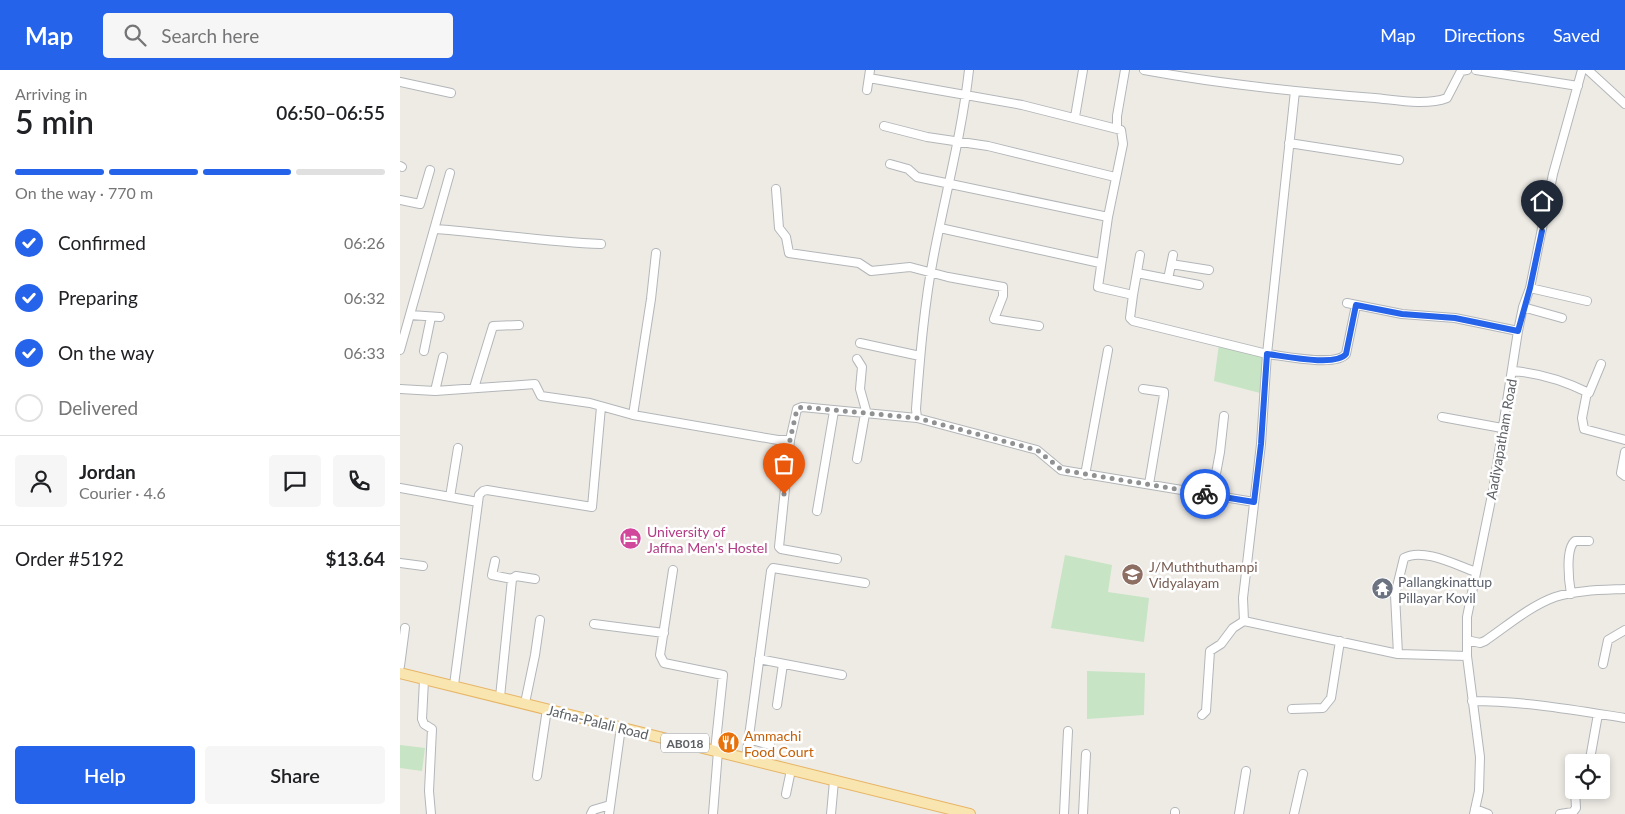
<!DOCTYPE html>
<meta charset="utf-8">
<style>
:root{--surface:#fff;--page:#f6f6f6;--text:#202124;--muted:#757577;--line:#e0e0e0;--accent:#2563eb}
body{margin:0;font-family:Lato,sans-serif;background:var(--page);color:var(--text);height:100vh;display:flex;flex-direction:column;font-size:19px;white-space:nowrap}
*{box-sizing:border-box;margin:0}
p{font-size:16px;color:var(--muted)}
.icon{flex:none;width:28px;height:28px;fill:none;stroke:currentColor;stroke-width:2;stroke-linecap:round;stroke-linejoin:round}
.map{position:relative;flex:1;overflow:hidden}
.sheet{display:flex;flex-direction:column;background:var(--surface);width:400px}
.sheet>*{flex:none}
.controls{position:absolute;left:1165px;top:684px;display:grid;gap:10px}
.controls a{display:grid;place-items:center;width:45px;height:45px;border-radius:5px;background:var(--surface);box-shadow:0 2px 8px #0003;font-size:25px}
.pin{position:absolute;display:grid;place-items:center;width:42px;height:42px;color:#fff;margin:-51px -21px;border-radius:50% 50% 50% 0;rotate:-45deg;box-shadow:0 0 5px #0007}
.pin .icon{rotate:45deg}
.courier{position:absolute;display:grid;place-items:center;width:50px;height:50px;margin:-25px;border:4px solid #2563eb;border-radius:50%;background:#fff;color:#222;box-shadow:0 1px 6px #0007}
.head em{font-style:normal;font-weight:600}
.head div{display:flex;flex-direction:column-reverse}
.head{display:flex;align-items:center;justify-content:space-between;height:85px;padding:0 15px}
h1{font-size:32px;font-weight:600;line-height:38px}
.bar{display:grid;grid-template-columns:repeat(4,1fr);gap:8px 5px;align-content:center;height:60px;padding:0 15px}
.bar i{height:6px;border-radius:4px;background:var(--line)}
.bar .selected{background:var(--accent)}
.bar p{grid-column:span 4}
.line{display:flex;align-items:center;gap:12px;padding:0 15px;border-top:1px solid var(--line)}
.line div{flex:1}
.round{display:grid;place-items:center;flex:none;width:52px;height:52px;border-radius:5px;background:var(--page)}
ol{padding:0 15px;list-style:none}
li{display:flex;align-items:center;gap:15px;height:55px}
li p{margin-inline-start:auto}
li .icon{padding:5px;border-radius:50%;background:var(--accent);color:#fff;stroke-width:4}
li:last-child{color:var(--muted)}
li i{width:28px;height:28px;border:2px solid var(--line);border-radius:50%}
.button{display:flex;gap:10px;margin-top:auto;padding:10px 15px}
.button a{flex:1;height:58px;border-radius:5px;background:var(--accent);color:#fff;font-size:20px;font-weight:600;line-height:58px;text-align:center}
.button a+a{background:var(--page);color:var(--text)}
header{display:flex;align-items:center;gap:30px;box-sizing:border-box;height:70px;padding:0 25px;background:var(--accent);color:#fff}
header strong{font-size:24px}
nav{display:flex;gap:28px;margin-inline-start:auto;font-size:18px}
.search{width:350px;height:45px;background:var(--page);display:flex;align-items:center;gap:12px;box-sizing:border-box;padding:0 18px;border-radius:5px;color:var(--muted);font-size:19px}
main{display:flex;flex:1;min-height:0}
.map>svg:first-child{display:block}
.green{fill:#c7e4c4}
.lines{fill:none;stroke-linecap:round;stroke-linejoin:round}
.minor-casing{stroke:#b3b6b9;stroke-width:10}
.major-casing{stroke:#e7b566;stroke-width:12}
.minor{stroke:#fff;stroke-width:8}
.major{stroke:#f9e5b0;stroke-width:10}
.done{stroke:#909192;stroke-width:5;stroke-dasharray:0 9}
.route{stroke:#2563eb;stroke-width:6}
.labels{text-anchor:middle;dominant-baseline:central;stroke-width:5;stroke-linejoin:round;paint-order:stroke}
.shield{fill:#fff;stroke:#8e9093;stroke-width:1}
.shield-label{font-size:12px;font-weight:bold;fill:#5d6165}
.street-label{font-size:14px;fill:#5d6165;stroke:#fff}
.hotel-label{font-size:14px;fill:#b23c85;stroke:#fff;text-anchor:start}
.education-label{font-size:14px;fill:#785e54;stroke:#fff;text-anchor:start}
.worship-label{font-size:14px;fill:#5b616d;stroke:#fff;text-anchor:start}
.food-label{font-size:14px;fill:#c56008;stroke:#fff;text-anchor:start}
</style>
<header>
<strong>Map</strong>
<div class="search"><svg class="icon" aria-label="search" viewBox="0 0 24 24"><circle cx="10" cy="10" r="6"/><path d="M15 15l6 6"/></svg>Search here</div>
<nav><a>Map</a><a>Directions</a><a>Saved</a></nav>
</header>
<main>
<section class="sheet">
<div class="head"><div><h1>5 min</h1><p>Arriving in</p></div><em>06:50–06:55</em></div>
<div class="bar"><i class="selected"></i><i class="selected"></i><i class="selected"></i><i></i><p>On the way · 770 m</p></div>
<ol>
<li><svg class="icon" aria-label="check" viewBox="0 0 24 24"><path d="M5 12l5 5 9-10"/></svg>Confirmed<p>06:26</p></li>
<li><svg class="icon" aria-label="check" viewBox="0 0 24 24"><path d="M5 12l5 5 9-10"/></svg>Preparing<p>06:32</p></li>
<li><svg class="icon" aria-label="check" viewBox="0 0 24 24"><path d="M5 12l5 5 9-10"/></svg>On the way<p>06:33</p></li>
<li><i></i>Delivered</li>
</ol>
<div class="line" style="height:90px"><a class="round"><svg class="icon" aria-label="person" viewBox="0 0 24 24"><circle cx="12" cy="8" r="4"/><path d="M4 21q1-7 8-7t8 7"/></svg></a><div><b>Jordan</b><p>Courier · 4.6</p></div><a class="round"><svg class="icon" aria-label="chat" viewBox="0 0 24 24"><path d="M4 5h16v11H9l-5 4z"/></svg></a><a class="round"><svg class="icon" aria-label="phone" viewBox="0 0 24 24"><path d="M5 4h4l2 5-3 2q2 4 5 5l2-3 5 2v4C11 20 4 13 5 4z"/></svg></a></div>
<div class="line" style="height:65px"><div>Order #5192</div><b>$13.64</b></div>
<div class="button"><a>Help</a><a>Share</a></div>
</section>
<div class="map">
<svg width="1225" height="744" viewBox="0 0 1225 744">
<rect width="100%" height="100%" fill="#eeebe5"/>
<path class="green" d="M819 274 863 287 860 323 814 311Z
M665 485 712 495 708 522 749 528 744 572 651 558Z
M687 601 745 603 744 645 687 649Z
M0 675 25 678 22 701 0 698Z"/>
<g class="lines">
<defs>
<path id="minor" d="M569 0C562 62 546 122 534 184 524 235 520 287 516 339L517 348 637 380 661 400 854 432
M744 0C820 14 897 22 975 28 996 30 1026 36 1047 28L1061 1 1067 0
M1076 0 1178 16
M1188 0 1225 34
M469 8 622 35 721 60 723 74 708 147 698 217 733 225 730 248 733 251 867 284 895 21
M0 12 51 23
M467 20 470 0
M675 47 683 0
M484 56 527 67 588 76 715 107
M717 58V46L725 0
M889 73 999 90
M490 94 508 99 517 107 708 147
M0 96 2 97
M376 119 379 158 386 167 389 183 459 193 471 201 510 197 548 207 603 217V226L594 249 639 256
M0 130 20 134 30 100
M540 158 700 193
M36 159C91 163 145 172 201 174
M771 194 809 200
M737 203 799 215
M768 209 773 185
M1130 218 1187 231
M733 225 740 185
M947 233 1002 244 1055 248 1118 261
M956 235 946 284C936 297 884 286 867 284L861 374 843 528 844 551 998 584 1067 586
M1123 237 1162 248
M10 245 40 247
M460 273 520 286
M0 280 50 103
M24 281 31 247
M457 289 462 297 460 319 467 344
M1113 301C1139 303 1165 311 1189 323L1201 294
M74 318 93 256 119 255
M0 319 35 321 135 314 141 326 190 333 233 345 378 370H390L397 339 402 337 517 348
M743 319 764 322V325L749 414
M35 321 43 287
M1187 322 1182 348 1184 359 1225 370
M233 345 251 229 256 183
M1042 347 1102 358
M390 370 379 477 381 479 437 489
M1225 382 1221 403 1225 406
M457 389 465 344
M685 405 708 280
M0 418 78 432
M812 425 820 382 824 346
M50 427 58 378
M417 441 434 341
M95 491 92 505 112 509
M0 493 23 496
M273 500 260 585 264 593 323 605 315 681
M1171 524C1169 512 1165 479 1175 471H1189
M194 554 264 563
M1067 570 1080 573 1085 571C1107 556 1130 536 1155 527 1177 520 1202 520 1225 519
M998 584 995 525 1004 488C1023 477 1058 496 1076 502
M359 589 442 605
M1203 594 1208 570 1225 560
M0 596 5 558
M24 610 22 649 24 654 32 659 29 721 31 744
M54 615 79 425 83 421 87 420 192 437 201 337
M100 627 112 509 116 506 135 509
M1072 631C1124 631 1174 640 1225 648
M125 633 135 585 140 550
M377 635 383 594
M892 639 923 638 931 628 940 571
M802 645 806 641 810 581 821 574 833 558 844 551
M348 669 370 675
M346 689 371 501 373 498 465 513
M1178 692 1190 689 1198 644
M137 706 147 639
M386 724 391 700
M1075 739 1088 744
M191 744 193 740 210 735
M209 744 221 657
M313 744 318 681
M431 744 434 711
M664 744 668 661
M683 744 686 684
M775 744V742
M839 744 846 701
M894 744 903 704
M1074 744 1079 721 1080 687 1067 586V547L1093 420 1118 261 1123 237 1130 218 1153 104 1182 0
M1160 744 1173 742 1176 738 1175 720"/>
<path id="major" d="M0 603 570 744"/>
</defs>
<use href="#minor" class="minor-casing"/>
<use href="#major" class="major-casing"/>
<use href="#minor" class="minor"/>
<use href="#major" class="major"/>
</g>
<g class="lines">
<path class="done" d="M384 424 390 370 397 339 402 337 517 348 637 380 662 400 805 424"/>
<path class="route" d="M805 424 854 432 861 374 867 284C884 286 936 297 946 284L956 235 1002 244 1055 248 1118 261 1130 218 1142 161"/>
</g>
<defs>
<symbol id="hotel-disc" viewBox="-11 -11 22 22"><circle r="9.5" fill="#d1479c" stroke="#fff"/><path d="M-6-4.5h1.5V1H6V5H4.5V3h-9V5H-6ZM-4 0a1.8 1.8 0 1 1 3.6 0ZM.5 0V-2.5h3Q6-2.5 6 0Z" fill="#fff"/></symbol>
<symbol id="school-disc" viewBox="-11 -11 22 22"><circle r="9.5" fill="#8d6e63" stroke="#fff"/><path d="M0-5L7-2L0 1L-7-2ZM-4 1L0 2.5L4 1V4Q0 6-4 4Z" fill="#fff"/></symbol>
<symbol id="temple-disc" viewBox="-11 -11 22 22"><circle r="9.5" fill="#6b7280" stroke="#fff"/><path d="M0-6L5-2H3V0L6.5 2.5H4V6H1.5V3h-3V6H-4V2.5H-6.5L-3 0V-2H-5Z" fill="#fff"/></symbol>
<symbol id="restaurant-disc" viewBox="-11 -11 22 22"><circle r="9.5" fill="#e8710a" stroke="#fff"/><path d="M-5-6h1v4h1v-4h1v4h1v-4h1v5L-1.5 .5V6h-2V.5L-5-1ZM5-6V6H3V1.5H1.5Q1.5-4 5-6Z" fill="#fff"/></symbol>
</defs>
<g fill-rule="evenodd">
<use href="#hotel-disc" x="218" y="456" width="25" height="25"/>
<use href="#school-disc" x="720" y="492" width="25" height="25"/>
<use href="#temple-disc" x="970" y="506" width="25" height="25"/>
<use href="#restaurant-disc" x="316" y="660" width="25" height="25"/>
</g>
<g class="labels">
<rect class="shield" x="261" y="663.5" width="48" height="19" rx="4"/>
<g class="shield-label">
<text x="285" y="673">AB018</text>
</g>
<g class="street-label">
<text transform="translate(1101 369) rotate(-80)">Aadiyapatham Road</text>
<text transform="translate(198 652) rotate(14)">Jafna-Palali Road</text>
</g>
<g class="hotel-label">
<text x="247" y="461">University of<tspan x="247" dy="16">Jaffna Men's Hostel</tspan></text>
</g>
<g class="education-label">
<text x="749" y="496">J/Muththuthampi<tspan x="749" dy="16">Vidyalayam</tspan></text>
</g>
<g class="worship-label">
<text x="998" y="511">Pallangkinattup<tspan x="998" dy="16">Pillayar Kovil</tspan></text>
</g>
<g class="food-label">
<text x="344" y="665">Ammachi<tspan x="344" dy="16">Food Court</tspan></text>
</g>
</g>
</svg>
<div class="controls">
<a><svg class="icon" aria-label="locate" viewBox="0 0 24 24"><circle cx="12" cy="12" r="6"/><path d="M12 2v4M12 18v4M2 12h4M18 12h4"/></svg></a>
</div>
<div class="pin" style="left:384px;top:424px;background:#ea580c"><svg class="icon" aria-label="bag" viewBox="0 0 24 24"><path d="M5 8h14l-1 12H6zM9 8a3 3 0 0 1 6 0"/></svg></div>
<div class="pin" style="left:1142px;top:161px;background:#1f2937"><svg class="icon" aria-label="home" viewBox="0 0 24 24"><path d="M3 11l9-7 9 7M6 9v11h12V9"/></svg></div>
<div class="courier" style="left:805px;top:424px"><svg class="icon" aria-label="bike" viewBox="0 0 24 24"><circle cx="6" cy="16" r="4"/><circle cx="18" cy="16" r="4"/><path d="M6 16l4-8h5l3 8M10 8l3 8H6M13 5h3"/></svg></div>
</div>
</main>
